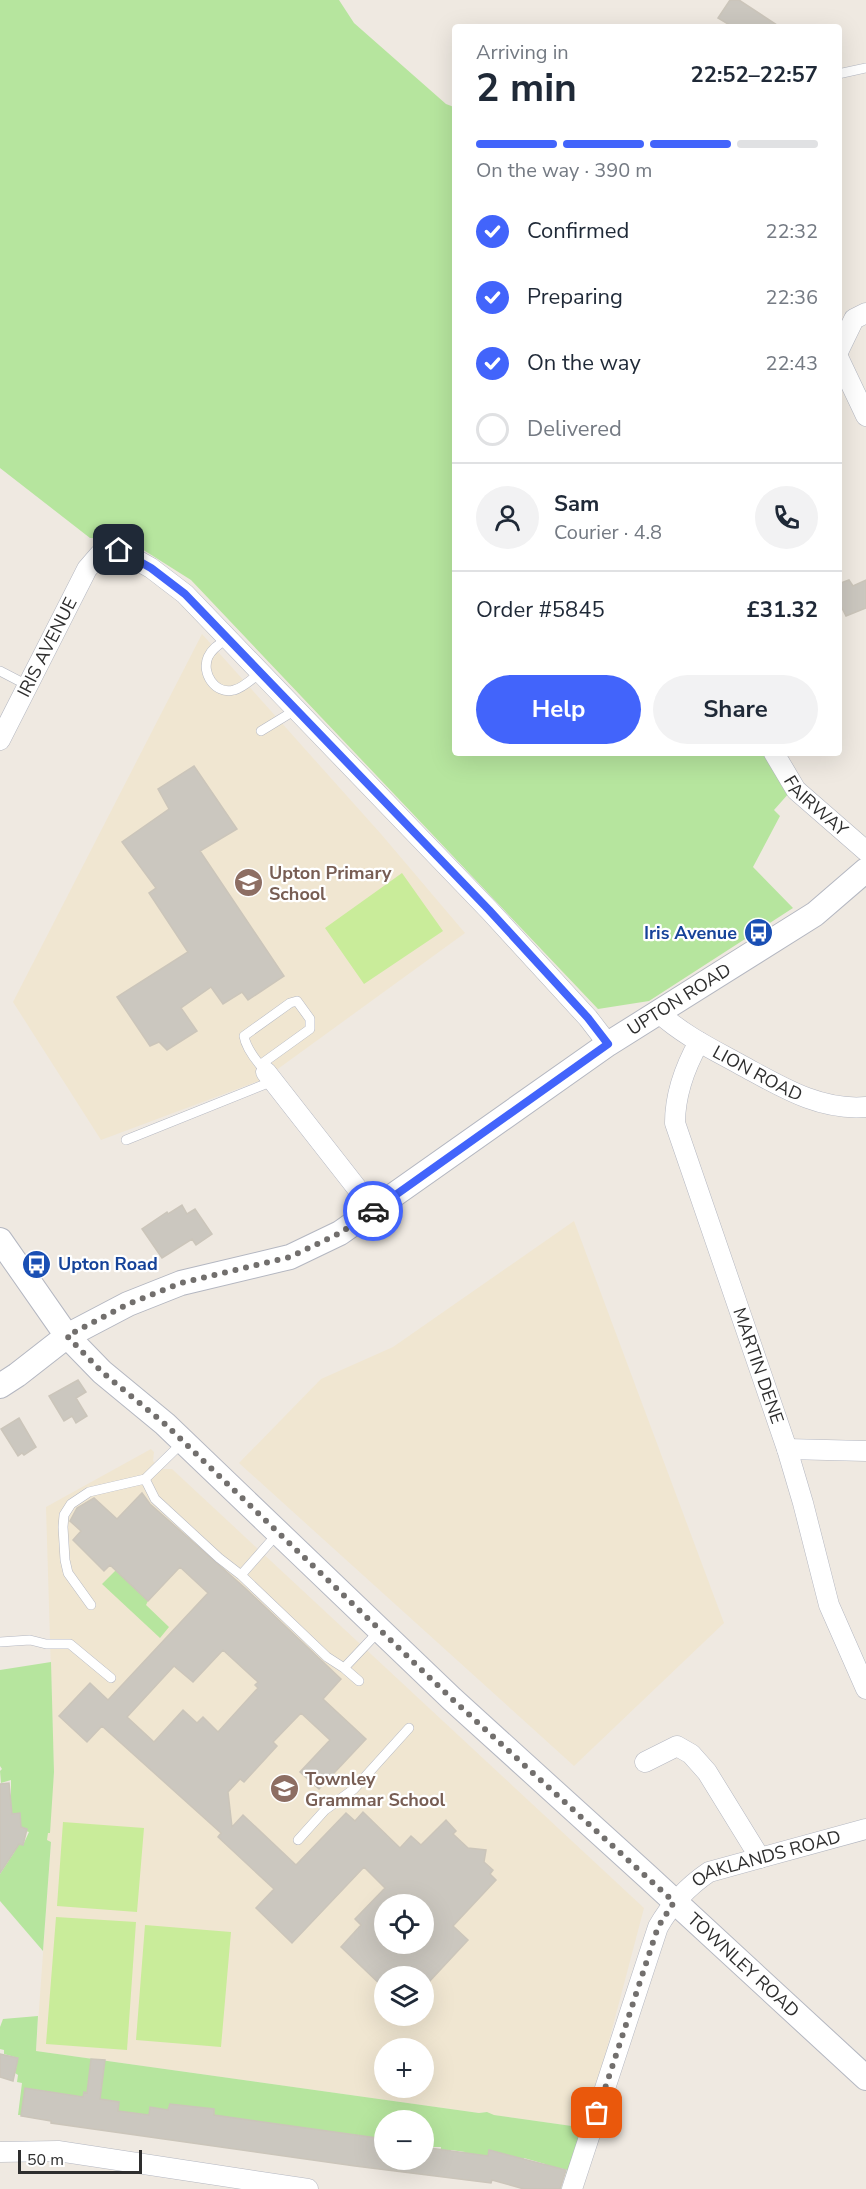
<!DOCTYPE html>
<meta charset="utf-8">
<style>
:root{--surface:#fff;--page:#f2f2f3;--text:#1f2937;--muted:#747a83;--line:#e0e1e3;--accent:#4264fb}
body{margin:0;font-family:"Nunito Sans",sans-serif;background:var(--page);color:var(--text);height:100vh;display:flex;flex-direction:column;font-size:22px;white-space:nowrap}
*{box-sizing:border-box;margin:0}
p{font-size:20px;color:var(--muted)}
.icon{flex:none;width:33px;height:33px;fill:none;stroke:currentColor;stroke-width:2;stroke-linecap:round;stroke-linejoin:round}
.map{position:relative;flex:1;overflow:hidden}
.panel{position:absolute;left:452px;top:24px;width:390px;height:732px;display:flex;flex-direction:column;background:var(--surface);border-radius:6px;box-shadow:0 6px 24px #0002}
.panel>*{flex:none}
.tools{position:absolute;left:374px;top:1894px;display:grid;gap:12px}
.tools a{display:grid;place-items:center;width:60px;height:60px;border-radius:50%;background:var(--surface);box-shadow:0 6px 24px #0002;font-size:30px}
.scale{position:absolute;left:18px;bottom:15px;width:124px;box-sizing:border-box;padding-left:6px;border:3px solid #2e2e2e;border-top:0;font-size:16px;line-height:21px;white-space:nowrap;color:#2e2e2e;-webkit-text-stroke:4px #fff;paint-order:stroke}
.pin{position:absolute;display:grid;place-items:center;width:51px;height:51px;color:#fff;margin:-26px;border-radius:12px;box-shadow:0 3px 9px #0006}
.courier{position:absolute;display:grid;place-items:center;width:60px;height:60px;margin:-30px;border:4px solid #4264fb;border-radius:50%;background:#fff;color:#222;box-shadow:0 2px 8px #0007}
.summary em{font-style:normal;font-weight:700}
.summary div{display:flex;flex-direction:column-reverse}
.summary{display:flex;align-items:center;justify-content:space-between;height:102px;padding:0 24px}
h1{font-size:39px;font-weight:700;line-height:45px}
.bar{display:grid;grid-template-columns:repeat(4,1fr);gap:9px 6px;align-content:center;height:72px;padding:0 24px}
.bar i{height:8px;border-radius:4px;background:var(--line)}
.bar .current{background:var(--accent)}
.bar p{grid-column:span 4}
.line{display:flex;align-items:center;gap:15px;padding:0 24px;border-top:2px solid var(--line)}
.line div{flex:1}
.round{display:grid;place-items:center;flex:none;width:63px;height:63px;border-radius:32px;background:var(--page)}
ol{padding:0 24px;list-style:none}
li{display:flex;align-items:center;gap:18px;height:66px}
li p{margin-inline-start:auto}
li .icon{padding:6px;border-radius:50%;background:var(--accent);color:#fff;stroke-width:4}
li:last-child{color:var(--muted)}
li i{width:33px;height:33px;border:3px solid var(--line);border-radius:50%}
.action{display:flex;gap:12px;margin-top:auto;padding:12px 24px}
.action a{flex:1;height:69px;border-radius:36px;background:var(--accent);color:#fff;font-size:24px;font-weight:700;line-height:69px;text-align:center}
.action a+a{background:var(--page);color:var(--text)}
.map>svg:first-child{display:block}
.education{fill:#f0e6d1;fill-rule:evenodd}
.green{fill:#b6e59e}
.pitch{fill:#c9ec9a}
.building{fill:#cbc7bf;stroke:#cbc5ba;stroke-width:1.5;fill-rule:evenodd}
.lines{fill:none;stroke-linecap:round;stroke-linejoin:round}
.service-casing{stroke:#b4b7c1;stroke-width:10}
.minor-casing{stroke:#b4b7c1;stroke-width:21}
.tertiary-casing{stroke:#b4b7c1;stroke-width:26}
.service{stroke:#fff;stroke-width:9}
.minor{stroke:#fff;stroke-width:20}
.tertiary{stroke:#fff;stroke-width:24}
.done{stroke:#726f6d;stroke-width:6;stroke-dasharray:0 10.8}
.route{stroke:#4264fb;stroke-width:8}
.labels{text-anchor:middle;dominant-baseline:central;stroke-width:4.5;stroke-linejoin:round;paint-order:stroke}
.street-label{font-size:18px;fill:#2e2e2e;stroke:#fff}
.education-label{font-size:18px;font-weight:bold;fill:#785e54;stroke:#fff;text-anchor:start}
.transit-label{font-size:18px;font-weight:bold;fill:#164399;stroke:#fff;text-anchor:end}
</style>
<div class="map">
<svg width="866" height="2189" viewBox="0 0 866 2189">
<rect width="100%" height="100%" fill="#efe9e1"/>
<path class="education" d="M202 634 381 834 465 933 264 1079 101 1140 13 1002Z
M574 1221 724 1623 574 1766 239 1463 321 1379 393 1347Z
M151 1449 154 1452 153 1461 161 1469H172L644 1908 586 2128 493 2115 487 2112 479 2113 36 2051 51 1842 47 1840 54 1772 46 1507ZM384 1905H423V1944H384ZM384 1977H423V2016H384ZM384 2049H423V2088H384Z"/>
<path class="green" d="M0 0H339L354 23 446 104 454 107V753H766L790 792 774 810 780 816 753 867 793 908 649 1001 598 1009 191 580 126 539 90 538 0 468Z
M116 1570 148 1601 146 1605 169 1627 160 1638 102 1584Z
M51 1662 54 1772 50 1833H48L47 1840 51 1842 43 1951 0 1901V1874L15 1851 5 1844 7 1841 23 1845 29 1832 10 1826 19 1813 10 1814 9 1800 11 1799V1780L1 1783 0 1771 2 1769 0 1766V1670Z
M38 2016 36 2051 479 2113 487 2112 494 2115 586 2128 563 2187 567 2170 560 2168 559 2170 543 2171 545 2164 524 2158 519 2174 517 2158 490 2150 481 2177 464 2158 465 2152 451 2150 447 2178 442 2176 438 2165 441 2147H423V2121H384V2139L282 2125 212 2124 214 2110 171 2104 169 2106 166 2126 158 2138H151L156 2108H150L149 2115 118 2111 98 2116 100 2095 84 2092 83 2097 77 2096 76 2104 45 2120H42L45 2091 25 2088 21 2115H18L22 2083 17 2082 18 2075 15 2073 18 2058 4 2054V2050L0 2049V2027L3 2019Z"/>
<path class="pitch" d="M402 873 443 931 364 984 325 928Z
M63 1822 144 1828 137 1912 57 1906Z
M56 1917 136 1922 127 2050 46 2044Z
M145 1925 231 1932 221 2047 136 2040Z"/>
<path class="building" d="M730 0H739L780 27H733L718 18Z
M849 580 853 586 866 580V608L846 616 838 600V584Z
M194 766 237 829 200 851 284 976 248 1000 242 992 223 1004 211 987 181 1008 197 1031 167 1050 159 1042 150 1046 117 997 188 952 149 893 156 888 122 842 169 809 158 789Z
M182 1205 187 1214 195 1209 212 1234 196 1245 192 1239 162 1258 142 1229 167 1212 168 1214Z
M78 1380 86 1392 76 1398 87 1416 76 1423 72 1416 64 1421 49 1396Z
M19 1418 36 1447 24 1455 22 1453 18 1456 1 1429Z
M142 1493 150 1504 245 1588 341 1679 323 1699 366 1739 319 1789 300 1772 330 1740 301 1713 273 1742 277 1746 244 1782 240 1779 228 1792 232 1827 243 1815 296 1865 346 1813 355 1821 363 1812 400 1848 411 1836 421 1845 446 1820 456 1831 453 1834 468 1848 486 1850 484 1862 493 1870 490 1874 496 1880 453 1926 468 1940 429 1982 424 1977H384V1988L341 1947 361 1925 355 1919 385 1888 364 1867 292 1943 256 1908 274 1889 218 1837 221 1833 102 1726 87 1742 59 1716 90 1683 108 1700 208 1593 180 1567 148 1601 110 1565 104 1571 73 1540 81 1531 70 1521 77 1508 94 1498 117 1519ZM223 1650 258 1682 255 1685 258 1688 218 1732 203 1717 197 1723 183 1710 154 1742 127 1717 174 1666 193 1682ZM384 1905H423V1944H384Z
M9 1783 12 1814 20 1813 21 1827 27 1829 23 1845 19 1844 0 1873V1784Z
M0 2054 18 2058 13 2081 0 2077Z
M91 2059 105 2060 100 2099 119 2102 118 2111 149 2115 150 2107 168 2110 170 2104 214 2109V2115L384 2139V2160H423V2147L488 2156 489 2150 566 2170 560 2189H524L492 2180 491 2183 355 2166 51 2123V2121L21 2116 25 2088 83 2097 84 2092 87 2093Z"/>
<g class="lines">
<defs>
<path id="service" d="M838 74 866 68
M228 638C221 643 212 648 208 657 201 673 215 695 234 690 243 688 253 678 261 672
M0 671 27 685
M261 731 297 709
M260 1065 310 1029V1019L297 1001 290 1003 244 1036C246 1049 257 1062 266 1072
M126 1140 273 1081
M183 1442 145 1479 155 1499 219 1558 241 1575
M278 1533 241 1575 327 1657 344 1668 359 1681
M91 1605 68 1573 65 1560 63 1527 64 1515 71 1504 89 1492 145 1479
M0 1642 30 1640 46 1644H70L111 1678
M344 1668 380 1630
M298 1840 325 1810 354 1789 409 1728"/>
<g id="minor">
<path d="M838 352 854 319 866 313"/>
<path d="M838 357 866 416"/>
<path id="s1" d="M0 740 87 569 100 554 119 550 151 568 185 594 489 910 588 1018 608 1044"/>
<path id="s2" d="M774 753 796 790 866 851"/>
<path id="s3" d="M659 1013C683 1035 712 1049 741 1065 780 1086 819 1111 866 1107"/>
<path id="s4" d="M699 1042C685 1067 675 1094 675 1123L787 1449 803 1503 829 1605 866 1689"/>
<path d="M266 1072 374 1210"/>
<path d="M787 1449 866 1451"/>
<path d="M645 1762 677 1746 691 1754 707 1772 760 1858"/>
<path d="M0 2152 58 2151 308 2189"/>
<path id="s5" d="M572 2189 658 1927C671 1904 687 1887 709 1872L866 1829"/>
</g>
<g id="tertiary">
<path id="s6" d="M0 1240 67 1336 102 1372 165 1424 452 1699 647 1876 866 2078"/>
<path id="s7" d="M0 1386 17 1375 67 1336 128 1304 181 1283 290 1257 340 1233 608 1044 815 914 866 870"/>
</g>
</defs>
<use href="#service" class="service-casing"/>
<use href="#minor" class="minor-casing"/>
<use href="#tertiary" class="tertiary-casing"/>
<use href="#service" class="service"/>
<use href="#minor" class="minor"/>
<use href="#tertiary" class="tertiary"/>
</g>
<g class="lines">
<path class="done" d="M373 1211 340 1233 290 1257 181 1283 128 1304 67 1336 102 1372 165 1424 452 1699 674 1902 658 1927 597 2113"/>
<path class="route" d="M119 550 151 568 185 594 489 910 588 1018 608 1044 373 1211"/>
</g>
<defs>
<symbol id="school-disc" viewBox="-11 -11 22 22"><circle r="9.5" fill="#8d6e63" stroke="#fff"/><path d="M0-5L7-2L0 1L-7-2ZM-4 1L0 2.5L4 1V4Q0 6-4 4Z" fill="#fff"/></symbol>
<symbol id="bus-disc" viewBox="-11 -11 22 22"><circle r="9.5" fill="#1a4fb4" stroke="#fff"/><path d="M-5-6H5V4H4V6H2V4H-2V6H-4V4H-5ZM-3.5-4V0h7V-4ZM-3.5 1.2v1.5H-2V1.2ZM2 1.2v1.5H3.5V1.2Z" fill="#fff"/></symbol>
</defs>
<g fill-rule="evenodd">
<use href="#school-disc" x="232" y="866" width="33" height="33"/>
<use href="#bus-disc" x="742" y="916" width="33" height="33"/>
<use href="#bus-disc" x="20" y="1248" width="33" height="33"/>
<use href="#school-disc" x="268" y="1772" width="33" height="33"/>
</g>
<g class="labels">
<g class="street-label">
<text stroke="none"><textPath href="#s1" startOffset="104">IRIS AVENUE</textPath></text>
<text stroke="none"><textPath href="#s2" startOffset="68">FAIRWAY</textPath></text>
<text stroke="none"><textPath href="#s7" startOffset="789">UPTON ROAD</textPath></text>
<text stroke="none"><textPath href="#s3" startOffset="116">LION ROAD</textPath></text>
<text stroke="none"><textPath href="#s4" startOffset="342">MARTIN DENE</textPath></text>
<text stroke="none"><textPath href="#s5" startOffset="410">OAKLANDS ROAD</textPath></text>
<text stroke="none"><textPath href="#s6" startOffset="1041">TOWNLEY ROAD</textPath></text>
</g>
<g class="education-label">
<text x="269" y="873">Upton Primary<tspan x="269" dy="21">School</tspan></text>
<text x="305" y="1779">Townley<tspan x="305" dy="21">Grammar School</tspan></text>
</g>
<g class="transit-label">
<text x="737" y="933">Iris Avenue</text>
<text x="58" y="1264" text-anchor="start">Upton Road</text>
</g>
</g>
</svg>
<div class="tools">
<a><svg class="icon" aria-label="locate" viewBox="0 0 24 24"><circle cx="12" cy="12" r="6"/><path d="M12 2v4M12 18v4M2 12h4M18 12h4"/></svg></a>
<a><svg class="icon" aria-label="layers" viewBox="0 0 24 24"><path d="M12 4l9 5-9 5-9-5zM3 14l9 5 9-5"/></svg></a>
<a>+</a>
<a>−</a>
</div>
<div class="scale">50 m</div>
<div class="pin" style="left:597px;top:2113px;background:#ea580c"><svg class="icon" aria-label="bag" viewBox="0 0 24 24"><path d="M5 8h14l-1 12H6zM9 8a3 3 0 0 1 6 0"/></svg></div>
<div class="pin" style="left:119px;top:550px;background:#1f2937"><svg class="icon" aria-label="home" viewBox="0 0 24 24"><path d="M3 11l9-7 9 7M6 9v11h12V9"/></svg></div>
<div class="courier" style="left:373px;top:1211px"><svg class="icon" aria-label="car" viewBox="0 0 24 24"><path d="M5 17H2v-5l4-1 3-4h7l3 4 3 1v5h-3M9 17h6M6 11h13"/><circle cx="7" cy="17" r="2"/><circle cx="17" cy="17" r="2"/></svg></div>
<section class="panel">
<div class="summary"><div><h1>2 min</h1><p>Arriving in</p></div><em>22:52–22:57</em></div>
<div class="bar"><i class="current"></i><i class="current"></i><i class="current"></i><i></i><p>On the way · 390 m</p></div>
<ol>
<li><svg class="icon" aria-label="check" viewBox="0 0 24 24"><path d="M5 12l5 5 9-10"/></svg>Confirmed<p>22:32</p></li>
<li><svg class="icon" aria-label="check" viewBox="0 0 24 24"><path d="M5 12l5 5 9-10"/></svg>Preparing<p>22:36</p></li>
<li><svg class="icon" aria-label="check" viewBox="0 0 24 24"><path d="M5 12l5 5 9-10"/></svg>On the way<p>22:43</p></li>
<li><i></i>Delivered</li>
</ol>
<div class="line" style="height:108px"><a class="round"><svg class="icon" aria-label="person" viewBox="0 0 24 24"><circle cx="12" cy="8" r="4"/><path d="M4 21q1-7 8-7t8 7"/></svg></a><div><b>Sam</b><p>Courier · 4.8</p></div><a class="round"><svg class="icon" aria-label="phone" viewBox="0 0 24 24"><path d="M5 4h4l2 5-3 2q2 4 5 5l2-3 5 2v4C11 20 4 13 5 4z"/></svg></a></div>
<div class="line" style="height:78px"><div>Order #5845</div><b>£31.32</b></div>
<div class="action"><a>Help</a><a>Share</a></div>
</section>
</div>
